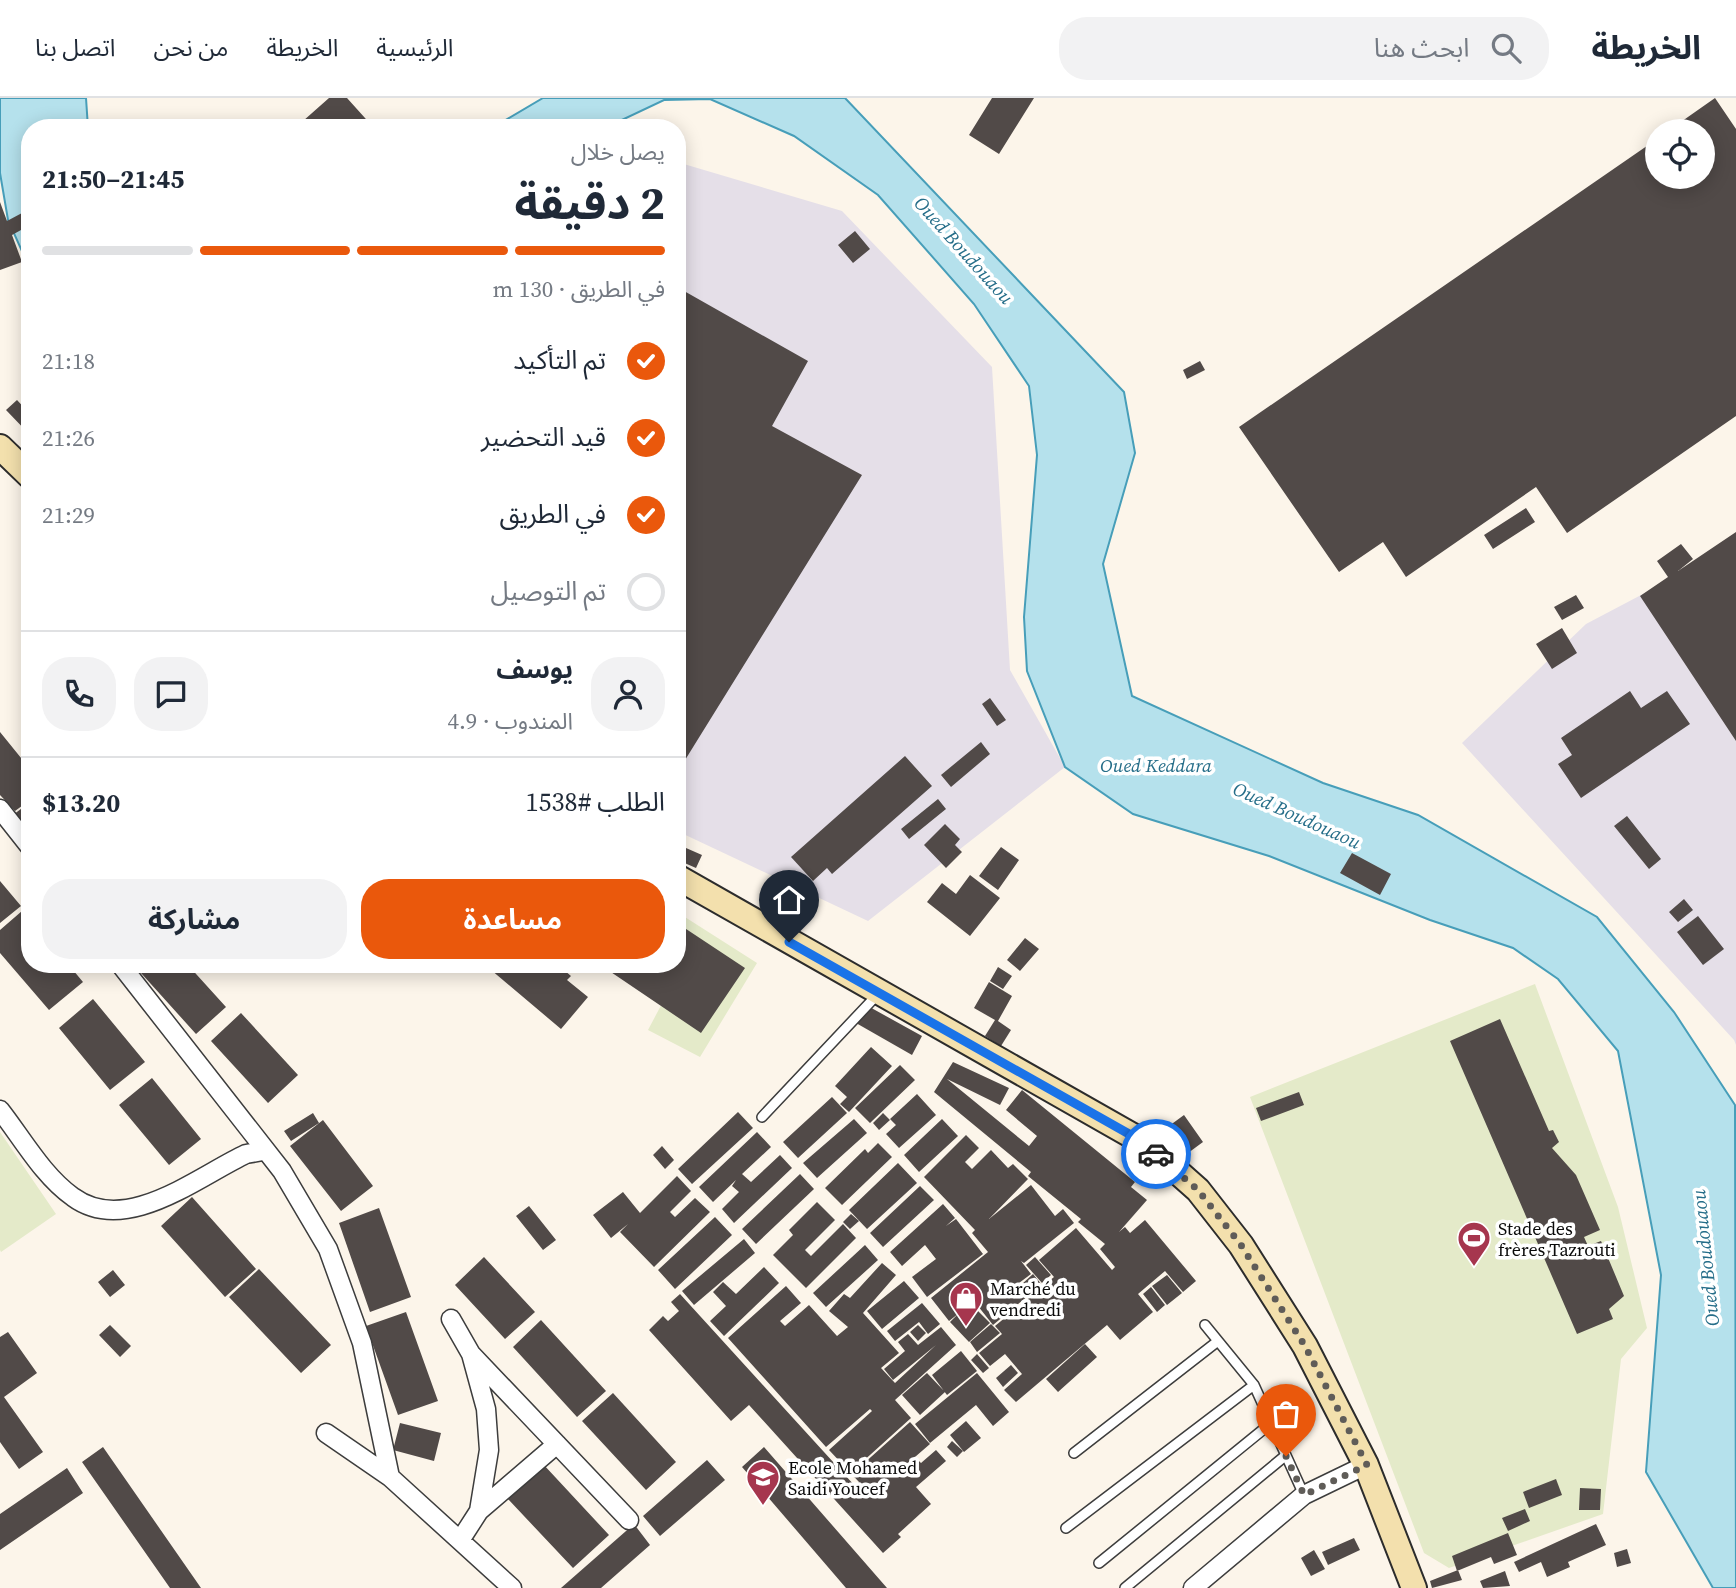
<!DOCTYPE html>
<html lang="ar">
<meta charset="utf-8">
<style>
:root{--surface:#fff;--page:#f2f2f3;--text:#1f2937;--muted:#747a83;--line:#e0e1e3;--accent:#ea580c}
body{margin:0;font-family:"Source Serif 4","Noto Sans Arabic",serif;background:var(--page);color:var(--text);direction:rtl;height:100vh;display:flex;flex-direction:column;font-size:26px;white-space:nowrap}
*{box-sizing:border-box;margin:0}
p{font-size:23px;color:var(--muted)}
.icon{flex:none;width:38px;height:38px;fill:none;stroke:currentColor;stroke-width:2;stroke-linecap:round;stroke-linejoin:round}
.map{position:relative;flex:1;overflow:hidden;direction:ltr}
.sheet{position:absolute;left:21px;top:21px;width:665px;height:854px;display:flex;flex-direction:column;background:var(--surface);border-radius:28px;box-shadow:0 4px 18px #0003;direction:rtl}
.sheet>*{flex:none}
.fabs{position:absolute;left:1645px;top:21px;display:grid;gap:14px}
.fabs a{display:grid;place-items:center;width:70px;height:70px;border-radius:50%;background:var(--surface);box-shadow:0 4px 18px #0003;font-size:35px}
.pin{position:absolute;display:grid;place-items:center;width:60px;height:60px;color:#fff;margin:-72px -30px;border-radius:50% 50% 50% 0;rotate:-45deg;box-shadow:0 0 7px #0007}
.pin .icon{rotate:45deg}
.courier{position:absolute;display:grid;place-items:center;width:70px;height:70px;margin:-35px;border:5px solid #1a73e8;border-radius:50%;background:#fff;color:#222;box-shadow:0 2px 9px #0007}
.head em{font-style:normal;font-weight:700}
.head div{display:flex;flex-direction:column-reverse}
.head{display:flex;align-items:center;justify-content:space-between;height:119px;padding:0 21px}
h1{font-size:46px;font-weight:700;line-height:52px}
.bar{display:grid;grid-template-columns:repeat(4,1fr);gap:10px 7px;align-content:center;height:84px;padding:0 21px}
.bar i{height:9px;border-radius:5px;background:var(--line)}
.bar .selected{background:var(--accent)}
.bar p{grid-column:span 4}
.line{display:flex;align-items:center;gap:18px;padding:0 21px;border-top:2px solid var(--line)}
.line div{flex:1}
.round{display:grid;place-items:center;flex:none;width:74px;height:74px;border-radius:28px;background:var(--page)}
ol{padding:0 21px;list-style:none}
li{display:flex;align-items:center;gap:21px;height:77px}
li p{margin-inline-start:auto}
li .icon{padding:7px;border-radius:50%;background:var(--accent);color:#fff;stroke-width:4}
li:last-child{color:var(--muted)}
li i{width:38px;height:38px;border:4px solid var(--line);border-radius:50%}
.cta{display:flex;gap:14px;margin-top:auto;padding:14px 21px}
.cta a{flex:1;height:80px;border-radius:28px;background:var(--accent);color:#fff;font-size:28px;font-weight:700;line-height:80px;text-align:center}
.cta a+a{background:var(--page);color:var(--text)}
header{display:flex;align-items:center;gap:42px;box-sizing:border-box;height:98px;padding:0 35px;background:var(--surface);border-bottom:2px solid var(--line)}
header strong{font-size:33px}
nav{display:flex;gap:38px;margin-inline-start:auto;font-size:24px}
.search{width:490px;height:63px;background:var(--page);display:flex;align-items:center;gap:18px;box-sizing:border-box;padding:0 24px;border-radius:28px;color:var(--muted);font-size:26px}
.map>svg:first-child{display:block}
.industrial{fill:#e5dfe8}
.pitch{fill:#e4eac9}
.water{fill:#b5e1ec;stroke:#479eb9;stroke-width:2}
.building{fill:#514a48}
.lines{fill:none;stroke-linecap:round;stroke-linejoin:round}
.lane-casing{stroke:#3d3d3d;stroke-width:12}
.street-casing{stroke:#3d3d3d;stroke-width:21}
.secondary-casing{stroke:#2c2c2c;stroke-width:28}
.lane{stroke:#fff;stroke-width:9}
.street{stroke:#fff;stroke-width:18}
.secondary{stroke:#f3e0ad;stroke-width:24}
.done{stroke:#5f5c58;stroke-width:7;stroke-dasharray:0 12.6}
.route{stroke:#1a73e8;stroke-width:9}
.labels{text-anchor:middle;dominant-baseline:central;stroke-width:7;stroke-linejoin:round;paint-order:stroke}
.poi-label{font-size:18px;fill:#0a0a0a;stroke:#fff;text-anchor:start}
.water-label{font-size:19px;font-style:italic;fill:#266e89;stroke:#fff}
</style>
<header>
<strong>الخريطة</strong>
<div class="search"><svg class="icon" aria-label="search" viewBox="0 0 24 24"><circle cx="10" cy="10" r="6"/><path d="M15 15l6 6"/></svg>ابحث هنا</div>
<nav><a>الرئيسية</a><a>الخريطة</a><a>من نحن</a><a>اتصل بنا</a></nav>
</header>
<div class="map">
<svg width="1736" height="1490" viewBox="0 0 1736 1490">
<rect width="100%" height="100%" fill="#fcf5ea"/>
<path class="industrial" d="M677 64 842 113 992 269 1010 572 1065 669 868 823 677 733Z
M1736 447V947L1734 942 1462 645 1586 526Z"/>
<path class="pitch" d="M677 814 757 865 700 959 648 932 675 881Z
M1535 886 1618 1109 1647 1230 1621 1261 1603 1416 1449 1470 1424 1455 1250 999Z
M0 1034 56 1116 1 1154 0 1152Z"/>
<path class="water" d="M0 0H86L88 30H30V171L8 122 0 75Z
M543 0H845L1124 294 1135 355 1103 466 1132 598 1323 685 1418 717 1597 819 1674 914 1735 1007 1736 1490H1713L1646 1374 1661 1177 1618 953 1558 881 1513 850 1430 822 1269 758 1133 716 1065 669 1027 573 1024 519 1037 357 1029 288 974 206 878 97 794 38 710 1 664 2 605 30H492Z"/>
<path class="building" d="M329 0H347L374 30H309L303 23Z
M992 0H1034L999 56 969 37Z
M1715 0 1736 31V318L1567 435 1536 389 1406 479 1383 444 1339 474 1239 329 1657 41V79H1703V33H1668Z
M0 104 7 123 22 115 30 127 12 137 22 164 0 172Z
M855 133 870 151 853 165 838 147Z
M677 189 808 263 772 328 862 377 677 675Z
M1200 263 1205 272 1187 281 1183 272Z
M17 302 30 316V337L6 312Z
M1526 410 1535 424 1493 451 1484 437Z
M1736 434V643L1640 498 1668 479 1657 463 1681 446 1693 461 1678 473Z
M1576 497 1584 510 1562 522 1554 509Z
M1562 530 1577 555 1552 571 1536 546Z
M1630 593 1641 610 1667 593 1690 626 1581 700 1558 666 1572 657 1561 640Z
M990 600 1006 622 997 628 982 606Z
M0 634 30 671V702L15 713 0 697Z
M981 644 990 656 951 689 941 677Z
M905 658 932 688 832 776 827 770 813 783 791 759Z
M938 701 946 711 909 741 901 731Z
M30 704V738L13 717Z
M1627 718 1661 761 1649 771 1614 728Z
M945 726 960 741 955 747 962 754 946 770 924 747Z
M1001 749 1019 762 998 792 979 778Z
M686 750 702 757 696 770 680 763Z
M1352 755 1391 776 1380 797 1340 775Z
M970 777 1000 800 970 838 927 804 942 785 956 796Z
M0 783 21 808 0 825Z
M1684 801 1693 812 1678 824 1669 814Z
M22 813 30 821V866H68L83 884 49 912 0 855V832Z
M1698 818 1724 851 1703 867 1677 834Z
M677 825 745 870 701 935 599 866H677Z
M1025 840 1039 851 1020 873 1007 862Z
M151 866H187L226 909 196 936 141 875Z
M484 866H557L571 878 567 882 588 899 561 931Z
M998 869 1012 878 1003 891 990 883Z
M989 884 1012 898 998 923 1011 932 1001 948 985 938 995 922 974 910Z
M93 901 145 964 110 992 59 930Z
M866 907 922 938 912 957 856 925Z
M241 915 298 977 268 1005 211 943Z
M1500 921 1549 1033 1553 1032 1559 1044 1552 1050 1576 1077 1600 1132 1584 1139 1588 1148 1601 1143 1624 1198 1609 1211 1613 1221 1577 1236 1450 943Z
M871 949 892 968 849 1014 840 1006 847 999 835 988Z
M953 964 1009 990 1000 1007 947 981 1029 1048 1037 1038 1006 1012 1022 992 1135 1084 1131 1089 1147 1102 1119 1134 1125 1129 1130 1135 1145 1122 1196 1183 1183 1194 1165 1173 1138 1196 1153 1214 1120 1242 1107 1227 1016 1304 1004 1292 1022 1276 1005 1256 990 1268 979 1255 1002 1236 995 1228 1054 1179 1039 1162 1076 1130 1112 1172 1115 1169 1100 1151 1105 1146 1078 1124 1081 1121 1028 1078 1031 1074 934 994Z
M900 967 915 982 870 1025 855 1010Z
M152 980 201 1041 169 1067 119 1007Z
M1299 994 1304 1007 1261 1023 1256 1010Z
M917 996 936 1017 899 1050 886 1036 896 1027 890 1021Z
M832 999 847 1015 798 1060 783 1044Z
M738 1014 753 1030 692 1086 678 1071Z
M313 1015 319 1025 291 1043 284 1033Z
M883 1015 890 1022 879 1032 873 1025Z
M1184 1017 1203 1044 1188 1055 1169 1028Z
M854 1021 867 1035 817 1080 803 1065Z
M942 1021 958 1038 919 1074 904 1057Z
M323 1022 373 1088 341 1113 290 1048Z
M757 1034 771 1049 742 1076 751 1084 780 1057 792 1070 734 1125 722 1111 739 1094 732 1088 736 1082 713 1104 699 1089Z
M966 1037 979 1050 965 1064 972 1071 991 1052 1008 1070 1013 1066 1028 1081 989 1121 1031 1087 1055 1118 1063 1111 1074 1125 1024 1165 1021 1163 1031 1176 1019 1185 1029 1197 993 1227 974 1203 971 1206 990 1225 969 1244 950 1224 958 1216 949 1223 931 1200 988 1154 972 1135 975 1132 924 1079Z
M878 1045 892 1059 842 1107 825 1090 865 1051 868 1055Z
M662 1048 674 1062 665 1071 653 1057Z
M898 1065 917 1085 867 1131 849 1112Z
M800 1076 814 1091 756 1146 742 1131Z
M677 1078 691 1093 670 1114 675 1119 695 1100 710 1114 654 1169 620 1134 628 1126 611 1140 593 1117 623 1094 640 1115Z
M920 1088 934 1102 883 1149 870 1135Z
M192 1099 256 1171 225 1199 161 1128Z
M817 1104 835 1122 805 1152 811 1158 843 1126 856 1140 806 1190 773 1157 793 1137 789 1132Z
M943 1106 955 1120 946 1128 956 1121 983 1156 927 1199 912 1179 936 1161 925 1147 902 1168 890 1154Z
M529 1108 556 1142 543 1152 516 1118Z
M379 1110 411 1199 370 1214 339 1125Z
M851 1116 859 1123 850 1131 843 1124Z
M715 1119 732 1137 675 1191 658 1172Z
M744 1141 755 1155 694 1207 682 1193Z
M865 1147 878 1162 826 1209 813 1195Z
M484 1159 535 1214 505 1241 455 1187Z
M1035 1159 1051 1177 1042 1185 1026 1167Z
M882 1165 896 1177 863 1215 899 1255 881 1270 895 1285 936 1247 893 1282 884 1271 905 1253 898 1244 908 1236 918 1247 941 1229 956 1247 895 1302 911 1320 860 1366 862 1367 910 1324 930 1346 915 1359 921 1365 936 1352 946 1363 916 1389 931 1406 898 1436 901 1439 883 1455 749 1307 731 1323 649 1232 663 1218 668 1223 679 1213 671 1204 680 1196 855 1388 859 1384 829 1352 872 1313 870 1311 826 1349 728 1240 786 1188 801 1205 780 1223 785 1228 809 1207 837 1238 848 1229 829 1213 844 1196 850 1200Z
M764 1169 779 1185 724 1238 710 1223 726 1208 713 1194 723 1184 736 1196Z
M259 1171 331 1247 301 1275 229 1199Z
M113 1172 125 1187 110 1199 98 1184Z
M1033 1176 1042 1187 1030 1197 1022 1186Z
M1167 1177 1182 1195 1167 1207 1152 1188Z
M904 1183 919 1200 882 1231 867 1213Z
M1151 1189 1165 1207 1157 1214 1143 1196Z
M922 1205 940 1226 928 1236 919 1224 895 1243 887 1233Z
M406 1214 438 1303 398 1317 366 1228Z
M541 1222 606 1293 577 1319 513 1249Z
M991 1226 1000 1235 977 1254 970 1244Z
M110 1227 131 1248 120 1259 99 1237Z
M918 1227 926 1235 918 1243 910 1234Z
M8 1234 37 1275 4 1299 43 1354 19 1371 0 1344V1239Z
M1085 1246 1097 1259 1058 1294 1046 1281Z
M961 1253 977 1273 947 1297 932 1277Z
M977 1256 989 1270 983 1275 971 1262Z
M1011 1267 1018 1275 1003 1289 996 1280Z
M927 1275 945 1294 920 1317 902 1297Z
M977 1275 1009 1314 993 1328 976 1307 930 1345 915 1326Z
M613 1295 676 1364 646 1392 582 1323Z
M966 1323 981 1340 964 1354 950 1337Z
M400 1325 441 1335 434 1363 393 1352Z
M952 1343 963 1353 957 1359 947 1349Z
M103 1349 201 1490H170L82 1364Z
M764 1349 887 1490H846L742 1369Z
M707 1362 725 1382 660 1438 643 1418Z
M543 1366 609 1437 573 1470 507 1400Z
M67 1370 83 1395 0 1452V1416Z
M1556 1381 1562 1397 1529 1410 1523 1394Z
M1580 1390 1601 1391 1600 1412H1579Z
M1525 1411 1530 1423 1508 1433 1502 1420Z
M634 1426 650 1447 601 1490H561Z
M1596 1426 1606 1447 1568 1464 1570 1469 1547 1479 1541 1464 1519 1474 1514 1464Z
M1508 1435 1517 1457 1494 1466 1491 1459 1457 1473 1452 1458Z
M1354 1440 1360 1452 1328 1467 1322 1454Z
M1627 1451 1631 1465 1617 1469 1614 1455Z
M1314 1452 1325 1471 1311 1478 1301 1460Z
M1458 1472 1462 1482 1432 1490 1430 1483Z
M1505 1473 1510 1488 1483 1490 1480 1483Z"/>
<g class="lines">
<defs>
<path id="lane" d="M762 1019 877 897
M1205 1227 1254 1287 1304 1397
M1074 1355 1218 1243
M1066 1430 1254 1287
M1099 1465 1270 1326
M1125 1490 1285 1358"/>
<path id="street" d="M0 711 30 749
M120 866 282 1073 328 1151 362 1245 390 1379
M0 1012C22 1040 43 1078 73 1099 126 1138 197 1079 246 1056L263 1053
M451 1221 471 1256 486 1311 489 1352 479 1413 461 1441
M472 1257 629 1422
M326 1335 390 1379 512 1490
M479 1413 557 1346
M1193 1490 1304 1397 1366 1367"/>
<path id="secondary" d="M0 349 30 378
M677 779 1145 1045 1198 1092 1241 1147 1305 1248 1366 1367 1414 1490"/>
</defs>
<use href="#lane" class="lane-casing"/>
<use href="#street" class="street-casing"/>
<use href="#secondary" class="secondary-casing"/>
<use href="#lane" class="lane"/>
<use href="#street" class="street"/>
<use href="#secondary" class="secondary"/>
</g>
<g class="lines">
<path class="done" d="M1156 1056 1198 1092 1241 1147 1305 1248 1367 1367 1304 1397 1286 1358"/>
<path class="route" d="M789 844 1145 1045 1156 1056"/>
</g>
<defs>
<symbol id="stadium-pin" viewBox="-11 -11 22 30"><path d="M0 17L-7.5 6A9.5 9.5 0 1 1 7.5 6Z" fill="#a6364e" stroke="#fff"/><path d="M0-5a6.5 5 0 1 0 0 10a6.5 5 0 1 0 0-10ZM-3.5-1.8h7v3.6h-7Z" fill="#fff"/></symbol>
<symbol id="shop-pin" viewBox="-11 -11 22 30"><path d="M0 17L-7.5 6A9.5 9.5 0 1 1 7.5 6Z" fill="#a6364e" stroke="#fff"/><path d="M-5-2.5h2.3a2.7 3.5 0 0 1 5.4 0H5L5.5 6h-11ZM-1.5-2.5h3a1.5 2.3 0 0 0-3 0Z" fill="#fff"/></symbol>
<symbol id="school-pin" viewBox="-11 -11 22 30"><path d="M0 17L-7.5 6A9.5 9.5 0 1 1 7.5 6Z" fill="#a6364e" stroke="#fff"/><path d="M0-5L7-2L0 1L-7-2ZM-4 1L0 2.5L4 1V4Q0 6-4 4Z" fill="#fff"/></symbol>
</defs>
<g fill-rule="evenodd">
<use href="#stadium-pin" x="1455" y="1121" width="38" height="52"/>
<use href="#shop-pin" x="947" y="1181" width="38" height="52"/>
<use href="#school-pin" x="744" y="1360" width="38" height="52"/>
</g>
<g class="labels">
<g class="poi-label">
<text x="1498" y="1130">Stade des<tspan x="1498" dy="21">frères Tazrouti</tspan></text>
<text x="990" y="1190">Marché du<tspan x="990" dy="21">vendredi</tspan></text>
<text x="788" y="1369">Ecole Mohamed<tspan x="788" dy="21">Saidi Youcef</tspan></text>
</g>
<g class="water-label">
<text transform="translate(964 152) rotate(48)">Oued Boudouaou</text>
<text x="1156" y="667">Oued Keddara</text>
<text transform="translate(1297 717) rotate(24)">Oued Boudouaou</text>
<text transform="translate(1705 1160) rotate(-96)">Oued Boudouaou</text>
</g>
</g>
</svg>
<div class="fabs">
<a><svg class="icon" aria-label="locate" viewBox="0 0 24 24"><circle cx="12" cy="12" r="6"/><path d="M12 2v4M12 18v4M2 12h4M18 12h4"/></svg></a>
</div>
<div class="pin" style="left:1286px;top:1358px;background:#ea580c"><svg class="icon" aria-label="bag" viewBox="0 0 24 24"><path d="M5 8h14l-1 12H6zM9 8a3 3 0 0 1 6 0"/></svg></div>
<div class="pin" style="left:789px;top:844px;background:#1f2937"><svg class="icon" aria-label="home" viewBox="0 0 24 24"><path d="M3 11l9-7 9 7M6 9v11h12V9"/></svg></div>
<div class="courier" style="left:1156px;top:1056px"><svg class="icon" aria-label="car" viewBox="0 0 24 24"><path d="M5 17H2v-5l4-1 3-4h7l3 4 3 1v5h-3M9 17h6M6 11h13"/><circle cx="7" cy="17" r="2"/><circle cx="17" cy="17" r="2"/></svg></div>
<section class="sheet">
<div class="head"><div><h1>2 دقيقة</h1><p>يصل خلال</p></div><em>21:45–21:50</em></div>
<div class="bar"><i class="selected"></i><i class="selected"></i><i class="selected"></i><i></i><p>في الطريق · 130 m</p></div>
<ol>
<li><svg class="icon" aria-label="check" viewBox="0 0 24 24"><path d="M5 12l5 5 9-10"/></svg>تم التأكيد<p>21:18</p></li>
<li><svg class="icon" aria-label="check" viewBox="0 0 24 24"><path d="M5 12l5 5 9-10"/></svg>قيد التحضير<p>21:26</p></li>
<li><svg class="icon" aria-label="check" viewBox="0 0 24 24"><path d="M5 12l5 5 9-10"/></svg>في الطريق<p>21:29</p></li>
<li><i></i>تم التوصيل</li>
</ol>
<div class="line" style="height:126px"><a class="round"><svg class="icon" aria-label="person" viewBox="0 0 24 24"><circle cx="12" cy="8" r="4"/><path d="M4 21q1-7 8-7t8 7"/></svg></a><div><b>يوسف</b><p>المندوب · 4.9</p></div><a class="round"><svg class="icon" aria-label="chat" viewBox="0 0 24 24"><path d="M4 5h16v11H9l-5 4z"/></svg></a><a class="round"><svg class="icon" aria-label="phone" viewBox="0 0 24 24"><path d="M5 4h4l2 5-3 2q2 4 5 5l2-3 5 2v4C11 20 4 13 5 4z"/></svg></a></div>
<div class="line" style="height:91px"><div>الطلب #1538</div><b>$13.20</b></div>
<div class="cta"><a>مساعدة</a><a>مشاركة</a></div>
</section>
</div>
